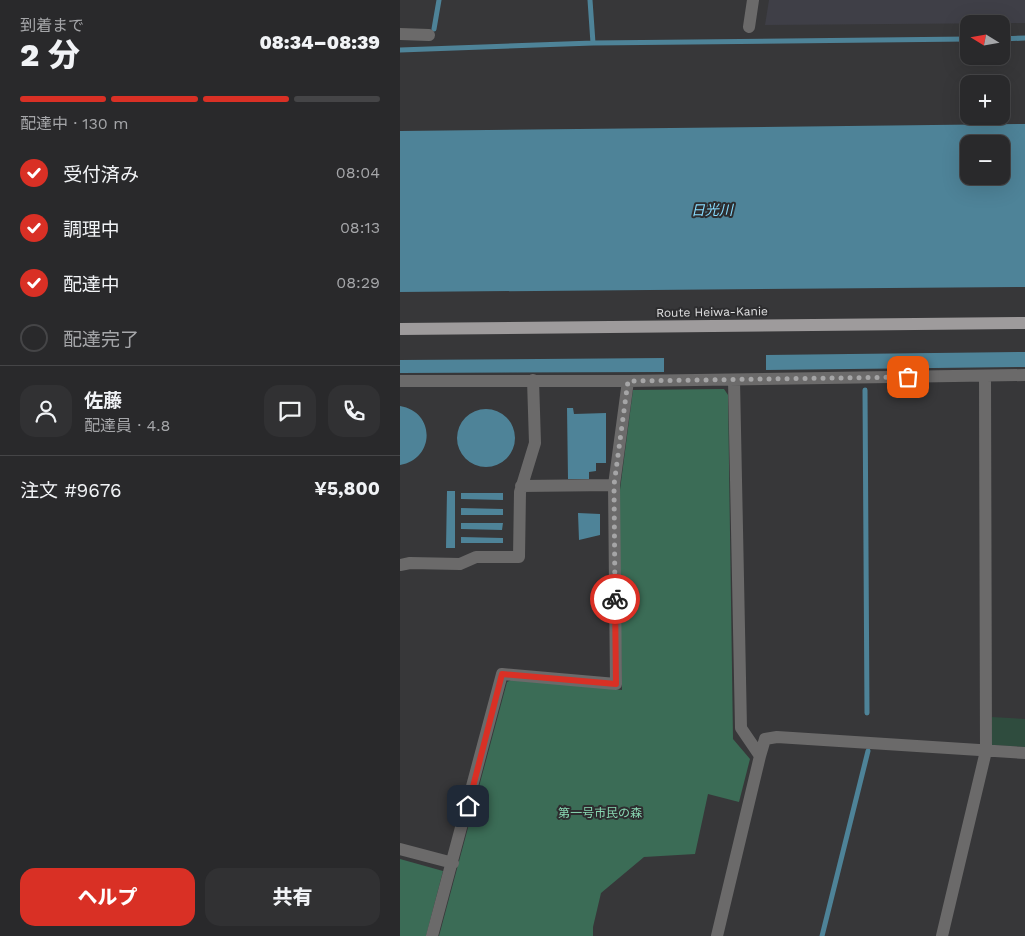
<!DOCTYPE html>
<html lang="ja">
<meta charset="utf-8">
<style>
:root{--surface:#29292b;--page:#313133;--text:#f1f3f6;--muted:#a5a6a9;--line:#454547;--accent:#d93025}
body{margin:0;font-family:"Work Sans","Noto Sans JP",sans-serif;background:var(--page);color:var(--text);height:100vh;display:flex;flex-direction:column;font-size:19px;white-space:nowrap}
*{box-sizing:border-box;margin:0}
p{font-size:16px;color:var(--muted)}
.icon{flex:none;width:28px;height:28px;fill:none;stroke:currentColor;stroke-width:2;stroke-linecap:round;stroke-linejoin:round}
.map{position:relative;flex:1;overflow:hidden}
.side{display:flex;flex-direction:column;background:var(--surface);width:400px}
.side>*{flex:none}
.needle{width:32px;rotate:281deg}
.tools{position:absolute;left:560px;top:15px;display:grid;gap:10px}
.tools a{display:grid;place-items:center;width:50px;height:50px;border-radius:10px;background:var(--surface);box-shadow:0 5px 20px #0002,0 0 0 1px var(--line);font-size:25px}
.pin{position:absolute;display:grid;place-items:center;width:42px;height:42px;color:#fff;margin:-21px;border-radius:10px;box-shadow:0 2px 8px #0006}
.courier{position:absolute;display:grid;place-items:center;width:50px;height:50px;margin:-25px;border:4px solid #d93025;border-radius:50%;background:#fff;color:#222;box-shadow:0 1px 6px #0007}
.summary em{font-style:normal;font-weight:800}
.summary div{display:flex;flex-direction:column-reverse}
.summary{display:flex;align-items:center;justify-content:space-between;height:85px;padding:0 20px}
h1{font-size:32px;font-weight:800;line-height:38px}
.bar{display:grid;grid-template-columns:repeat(4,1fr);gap:8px 5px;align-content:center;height:60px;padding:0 20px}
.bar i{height:6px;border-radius:4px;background:var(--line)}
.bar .on{background:var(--accent)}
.bar p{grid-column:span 4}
.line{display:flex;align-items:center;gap:12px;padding:0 20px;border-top:1px solid var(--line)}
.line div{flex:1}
.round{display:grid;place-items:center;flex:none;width:52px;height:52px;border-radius:15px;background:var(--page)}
ol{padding:0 20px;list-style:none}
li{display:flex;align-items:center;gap:15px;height:55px}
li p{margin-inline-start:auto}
li .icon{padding:5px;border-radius:50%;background:var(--accent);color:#fff;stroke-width:4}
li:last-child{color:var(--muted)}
li i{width:28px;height:28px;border:2px solid var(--line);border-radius:50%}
.button{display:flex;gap:10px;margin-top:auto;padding:10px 20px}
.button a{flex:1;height:58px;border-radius:15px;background:var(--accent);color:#fff;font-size:20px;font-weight:800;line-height:58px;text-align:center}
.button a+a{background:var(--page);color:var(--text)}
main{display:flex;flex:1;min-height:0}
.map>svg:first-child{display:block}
.built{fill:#3f3f47}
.green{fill:#2f4c3e}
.forest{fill:#3b6c56}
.water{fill:#4e8398;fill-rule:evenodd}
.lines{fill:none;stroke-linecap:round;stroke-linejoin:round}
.stream{stroke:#4e8398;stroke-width:5}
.minor{stroke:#6b6a6a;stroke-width:12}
.major{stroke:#9e9b9c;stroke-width:12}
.done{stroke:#a5a5a6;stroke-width:5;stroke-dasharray:0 9}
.route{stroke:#d93025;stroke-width:6}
.labels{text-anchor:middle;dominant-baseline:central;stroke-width:4;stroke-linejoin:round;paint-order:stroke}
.street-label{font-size:12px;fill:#e0e0e1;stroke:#2d2d2f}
.park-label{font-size:12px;fill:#89d8b3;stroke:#2d2d2f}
.water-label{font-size:14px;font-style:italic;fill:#88dcff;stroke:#2d2d2f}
</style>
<main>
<section class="side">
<div class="summary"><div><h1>2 分</h1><p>到着まで</p></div><em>08:34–08:39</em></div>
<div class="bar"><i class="on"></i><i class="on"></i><i class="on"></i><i></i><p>配達中 · 130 m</p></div>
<ol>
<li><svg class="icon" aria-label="check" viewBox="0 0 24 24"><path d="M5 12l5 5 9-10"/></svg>受付済み<p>08:04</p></li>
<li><svg class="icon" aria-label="check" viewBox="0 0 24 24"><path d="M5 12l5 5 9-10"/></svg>調理中<p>08:13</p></li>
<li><svg class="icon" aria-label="check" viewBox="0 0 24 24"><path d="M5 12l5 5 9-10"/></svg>配達中<p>08:29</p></li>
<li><i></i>配達完了</li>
</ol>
<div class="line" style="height:90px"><a class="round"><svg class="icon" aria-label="person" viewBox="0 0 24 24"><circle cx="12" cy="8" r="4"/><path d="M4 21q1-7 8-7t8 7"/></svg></a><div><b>佐藤</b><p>配達員 · 4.8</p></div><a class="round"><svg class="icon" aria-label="chat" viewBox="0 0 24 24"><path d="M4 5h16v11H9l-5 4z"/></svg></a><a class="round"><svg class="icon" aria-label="phone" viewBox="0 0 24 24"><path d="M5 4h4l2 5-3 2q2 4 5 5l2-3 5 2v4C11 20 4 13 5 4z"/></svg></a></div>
<div class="line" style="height:65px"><div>注文 #9676</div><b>¥5,800</b></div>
<div class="button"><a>ヘルプ</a><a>共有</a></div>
</section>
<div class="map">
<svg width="625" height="936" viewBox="0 0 625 936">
<rect width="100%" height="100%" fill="#373739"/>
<path class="built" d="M369 0H625V23L365 25Z"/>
<path class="green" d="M592 717 625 719V747L592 745Z"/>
<path class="forest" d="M324 389 328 395 333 739 350 759 339 802 308 794 295 854 244 857 201 893 193 927V936H39L107 682 113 679 222 690 218 505 233 390Z
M0 859 43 871 26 936H0Z"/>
<path class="water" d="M625 124V287L0 292V131ZM569 144H601V176H569Z
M625 352V367L366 370V355Z
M264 358V372L0 373V360Z
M0 406C36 412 35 459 0 465Z
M167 408H173L174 414 206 413V463H196V471L189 472V479H168Z
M57 438a29 29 0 1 1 58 0a29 29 0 1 1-58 0Z
M47 491H55V548H46Z
M61 493H103V500L61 499Z
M61 508 103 509V515H61Z
M178 513 200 514V535L179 540Z
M61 523H103L102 530 61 529Z
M61 537 103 538V543H61Z"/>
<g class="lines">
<path class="stream" d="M190 0 193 43
M34 29 39 0
M601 39 625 38
M0 50 193 43 569 39
M465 390 467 713
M422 936 468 751"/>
<path class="minor" d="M349 27 353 0
M0 34 29 35
M0 381H228L625 375
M121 486 214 485
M0 565 10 563 60 564 76 557H119L120 492 135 443 133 380
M360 756 365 739 377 737 625 753
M0 849 53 863
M32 936 102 674 216 684 214 485 228 381
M317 936 360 756 341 728 334 380
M542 936 586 751 585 376"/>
<path class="major" d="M0 329 625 323"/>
</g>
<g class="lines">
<path class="done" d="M215 599 214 485 228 381 508 377"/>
<path class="route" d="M68 806 102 674 216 684 215 599"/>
</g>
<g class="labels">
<g class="street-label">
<text transform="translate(312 312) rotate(-1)">Route Heiwa-Kanie</text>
</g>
<g class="park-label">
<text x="200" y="813">第一号市民の森</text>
</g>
<g class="water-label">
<text transform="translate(312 210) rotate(-1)">日光川</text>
</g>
</g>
</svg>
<div class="tools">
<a><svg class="needle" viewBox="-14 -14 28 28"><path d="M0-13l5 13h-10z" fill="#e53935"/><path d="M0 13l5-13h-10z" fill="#a5a6a9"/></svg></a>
<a>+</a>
<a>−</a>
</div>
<div class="pin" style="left:508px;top:377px;background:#ea580c"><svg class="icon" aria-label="bag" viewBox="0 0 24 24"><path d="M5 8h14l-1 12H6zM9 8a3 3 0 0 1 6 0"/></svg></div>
<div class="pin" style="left:68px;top:806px;background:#1f2937"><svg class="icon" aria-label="home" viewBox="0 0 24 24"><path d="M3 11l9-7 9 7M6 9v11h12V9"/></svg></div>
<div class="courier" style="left:215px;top:599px"><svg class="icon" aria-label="bike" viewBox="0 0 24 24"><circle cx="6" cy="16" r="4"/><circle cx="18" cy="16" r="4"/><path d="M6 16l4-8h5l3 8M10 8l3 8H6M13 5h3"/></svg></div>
</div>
</main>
